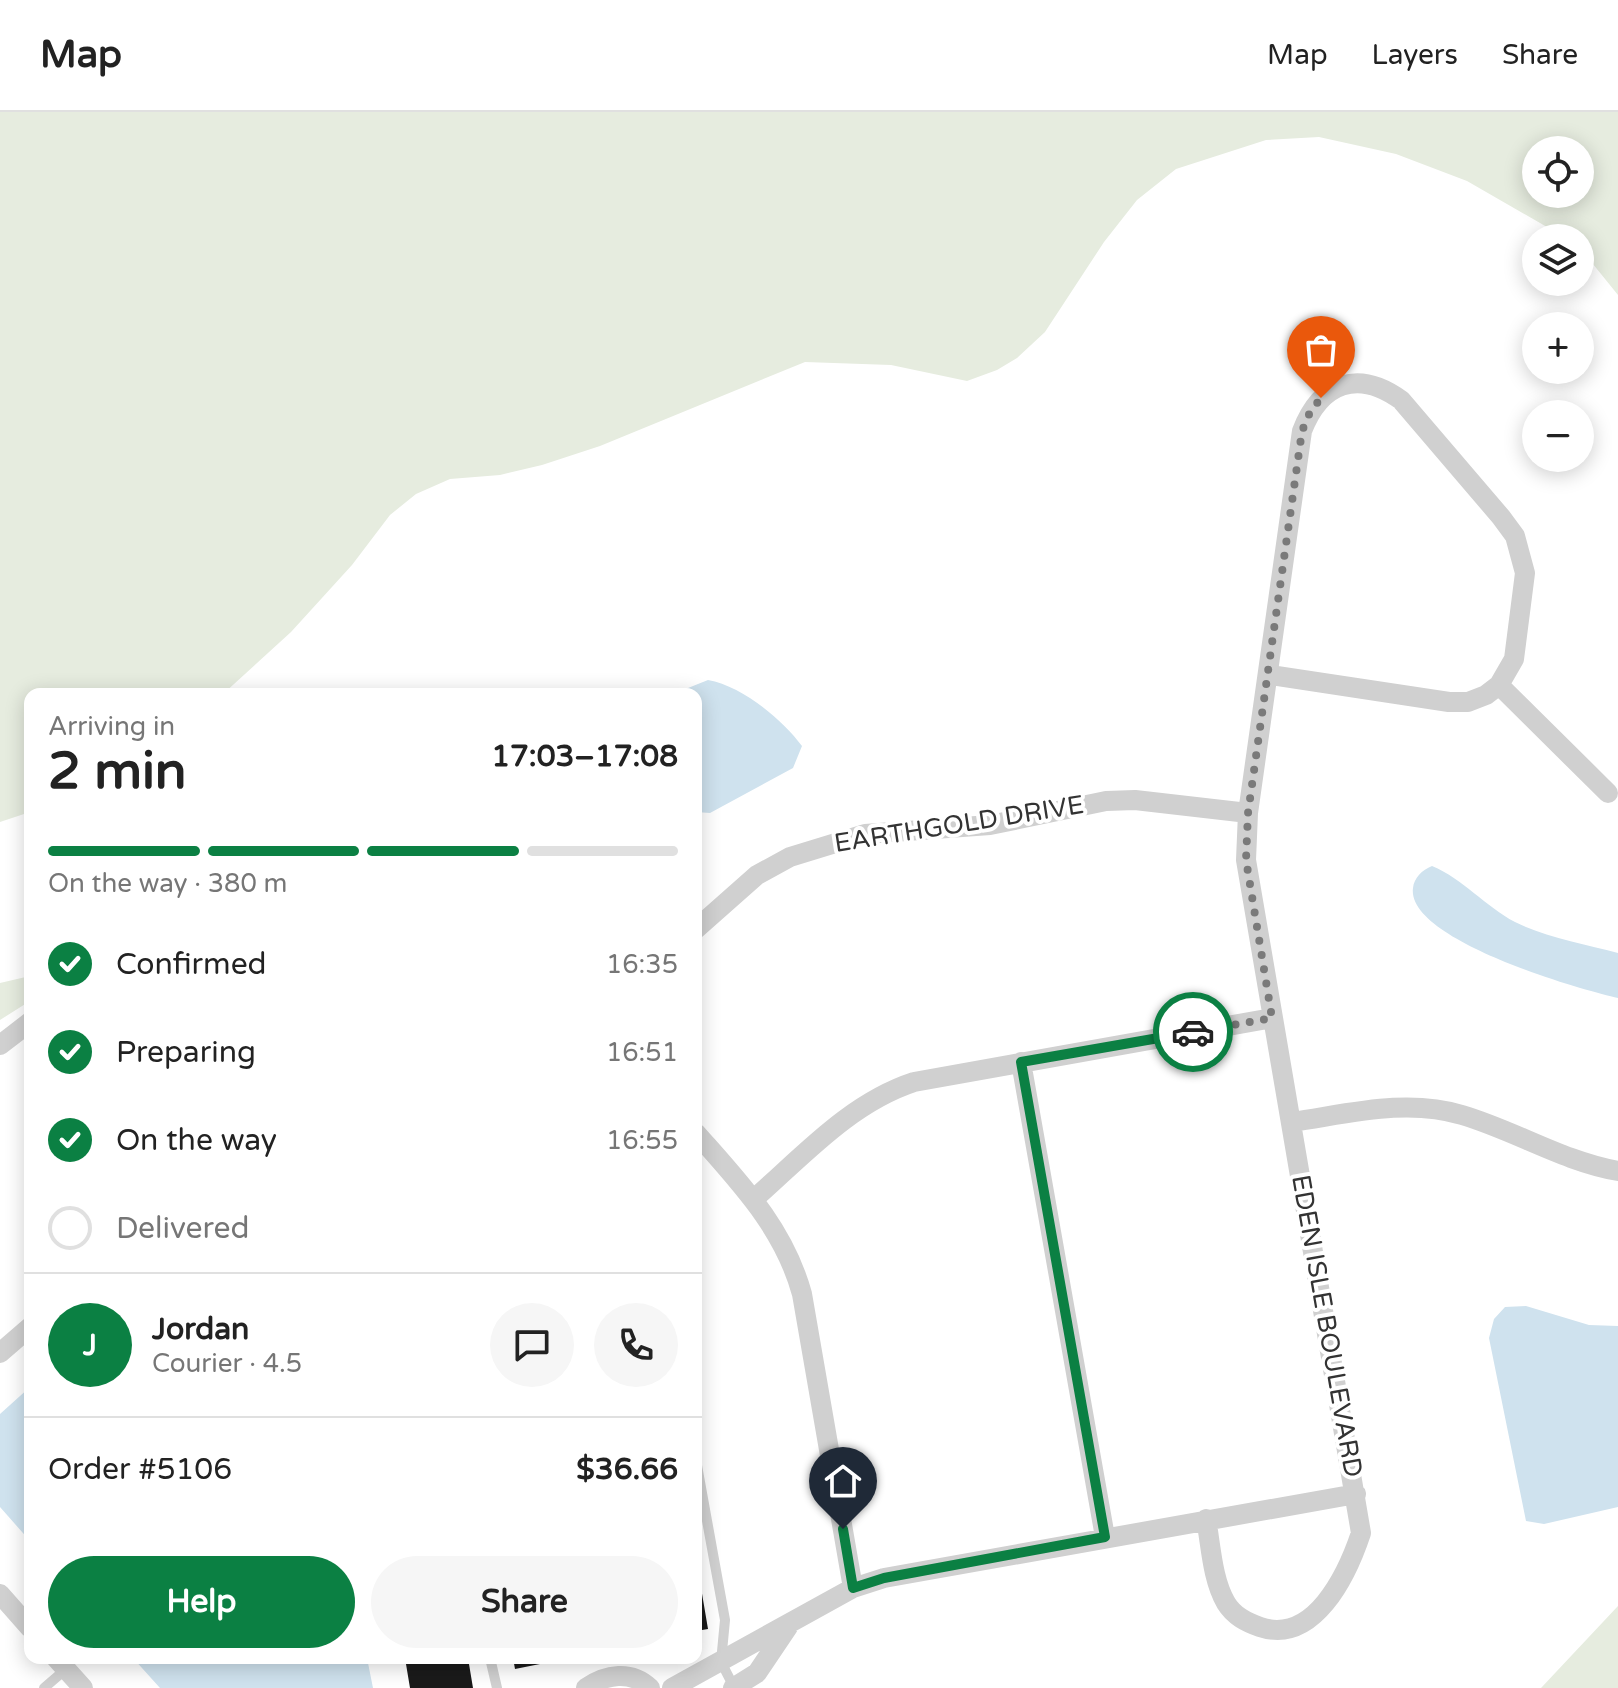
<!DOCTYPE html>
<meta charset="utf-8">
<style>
:root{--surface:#fff;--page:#f6f6f6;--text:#222;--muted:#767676;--line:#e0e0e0;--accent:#0b8043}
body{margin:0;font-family:"Varela Round",sans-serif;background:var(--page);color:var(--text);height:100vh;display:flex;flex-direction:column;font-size:30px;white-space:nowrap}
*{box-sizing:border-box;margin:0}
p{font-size:26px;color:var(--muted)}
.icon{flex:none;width:44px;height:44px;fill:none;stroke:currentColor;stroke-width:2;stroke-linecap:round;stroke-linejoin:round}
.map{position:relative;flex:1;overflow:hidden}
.side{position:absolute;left:24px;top:576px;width:678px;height:976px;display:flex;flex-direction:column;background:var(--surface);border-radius:16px;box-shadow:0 4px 20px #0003}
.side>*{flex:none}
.controls{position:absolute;left:1522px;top:24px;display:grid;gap:16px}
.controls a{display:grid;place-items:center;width:72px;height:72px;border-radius:50%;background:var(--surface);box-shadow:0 4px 20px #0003;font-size:40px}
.pin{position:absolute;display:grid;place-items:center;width:68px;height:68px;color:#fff;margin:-82px -34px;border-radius:50% 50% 50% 0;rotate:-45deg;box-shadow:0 0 8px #0007}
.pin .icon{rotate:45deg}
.courier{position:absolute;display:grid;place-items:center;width:80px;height:80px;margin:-40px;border:6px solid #0b8043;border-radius:50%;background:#fff;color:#222;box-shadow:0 2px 10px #0007}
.head em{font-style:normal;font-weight:800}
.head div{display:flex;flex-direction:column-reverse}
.head{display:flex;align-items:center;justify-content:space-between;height:136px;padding:0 24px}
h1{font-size:52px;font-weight:800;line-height:60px}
.bar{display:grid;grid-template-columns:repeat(4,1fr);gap:12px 8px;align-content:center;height:96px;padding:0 24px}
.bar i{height:10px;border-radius:6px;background:var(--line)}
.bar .on{background:var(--accent)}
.bar p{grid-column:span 4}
.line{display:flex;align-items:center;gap:20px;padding:0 24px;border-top:2px solid var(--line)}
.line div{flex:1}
.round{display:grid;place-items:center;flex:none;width:84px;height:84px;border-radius:42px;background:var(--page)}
ol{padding:0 24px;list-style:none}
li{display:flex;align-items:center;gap:24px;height:88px}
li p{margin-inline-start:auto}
li .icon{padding:8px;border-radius:50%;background:var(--accent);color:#fff;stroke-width:4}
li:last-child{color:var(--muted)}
li i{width:44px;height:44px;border:4px solid var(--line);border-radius:50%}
.action{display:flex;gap:16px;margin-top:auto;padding:16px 24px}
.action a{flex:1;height:92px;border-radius:48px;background:var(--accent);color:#fff;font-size:32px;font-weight:800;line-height:92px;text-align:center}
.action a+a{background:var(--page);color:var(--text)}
header{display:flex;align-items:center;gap:48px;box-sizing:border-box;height:112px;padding:0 40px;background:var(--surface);border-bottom:2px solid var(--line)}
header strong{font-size:38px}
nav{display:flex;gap:44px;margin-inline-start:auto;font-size:28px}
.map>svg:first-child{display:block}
.green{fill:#e6ecdf;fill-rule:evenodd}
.water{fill:#cfe2ee}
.building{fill:#1a1a1a}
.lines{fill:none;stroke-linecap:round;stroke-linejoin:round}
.lane{stroke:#d0d0d0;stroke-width:10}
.street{stroke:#d0d0d0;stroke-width:20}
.done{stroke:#7a7a7a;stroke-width:8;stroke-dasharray:0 14.4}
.route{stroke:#0b8043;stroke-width:10}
.labels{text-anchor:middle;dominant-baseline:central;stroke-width:8;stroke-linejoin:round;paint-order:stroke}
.street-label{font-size:26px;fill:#333;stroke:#fff}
</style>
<header>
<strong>Map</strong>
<nav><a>Map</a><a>Layers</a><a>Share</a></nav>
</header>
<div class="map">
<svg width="1618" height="1576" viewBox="0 0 1618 1576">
<rect width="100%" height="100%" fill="#fff"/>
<path class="green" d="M0 0H1618V183L1580 136V126H1566L1467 69 1396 42 1319 25 1266 28 1176 57 1137 88 1104 130 1045 220 1017 246 997 258 967 269 891 253 805 250 600 334 542 353 500 363 450 367 416 382 390 403 352 453 291 520 223 582H30V700L0 710ZM1536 38H1580V82H1536Z
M30 864V889L0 908V871Z
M1618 1494V1576H1541Z"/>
<path class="water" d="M708 568C742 574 782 607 802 634L793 656 710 701 696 700V582H673Z
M1432 754C1463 767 1485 794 1515 810 1545 825 1585 832 1618 841V886C1577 877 1406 827 1413 776 1414 766 1422 758 1432 754Z
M1526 1194 1589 1213 1618 1214V1395L1544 1412 1526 1409 1489 1226 1494 1207 1505 1195Z
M30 1275V1429L0 1395V1302Z
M133 1546H367L373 1576H160Z"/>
<path class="building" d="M698 1458 708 1517 696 1519V1459Z
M405 1546H468L473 1576H410Z
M513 1546H565V1547L515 1557Z"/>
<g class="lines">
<path class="lane" d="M696 1348 725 1508 721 1550 734 1575
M490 1546 497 1576
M44 1576 66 1557"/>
<path class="street" d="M1499 573 1608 681
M696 817 757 763 790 745 865 722 990 713 1106 689 1135 688 1248 701
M0 933 30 910
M1021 950 1105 1425
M1292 1010C1348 1002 1406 986 1462 1003 1516 1019 1562 1049 1618 1059
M696 1021C740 1071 784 1116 802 1182L853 1476
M754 1087C803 1044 850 991 914 970L1272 906
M0 1241 30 1215
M1206 1407C1211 1433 1212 1467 1226 1491 1234 1504 1246 1510 1260 1515 1314 1533 1347 1463 1361 1421L1246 748 1248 701 1302 319C1321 270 1358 257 1401 288L1501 405 1515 424 1525 461 1514 547 1499 573 1486 583 1468 590H1449L1270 563
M0 1482 30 1516
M56 1546 83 1576
M586 1576C606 1562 631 1558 650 1576
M672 1576 853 1476 884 1466 1356 1382
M733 1576 757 1561 788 1515"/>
</g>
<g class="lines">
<path class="done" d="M1193 920 1272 906 1246 748 1248 701 1302 319 1310 300 1321 286"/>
<path class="route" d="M843 1417 853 1476 884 1466 1105 1425 1021 950 1193 920"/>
</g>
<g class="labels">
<g class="street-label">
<text transform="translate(959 712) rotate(-9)">EARTHGOLD DRIVE</text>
<text transform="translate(1327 1214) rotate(80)">EDEN ISLE BOULEVARD</text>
</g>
</g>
</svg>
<div class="controls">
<a><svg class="icon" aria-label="locate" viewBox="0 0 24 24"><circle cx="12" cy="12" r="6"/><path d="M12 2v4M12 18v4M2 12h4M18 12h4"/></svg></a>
<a><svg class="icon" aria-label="layers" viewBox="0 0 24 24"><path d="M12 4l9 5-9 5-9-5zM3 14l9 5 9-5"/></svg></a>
<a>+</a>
<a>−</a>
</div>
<div class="pin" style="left:1321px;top:286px;background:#ea580c"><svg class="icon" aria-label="bag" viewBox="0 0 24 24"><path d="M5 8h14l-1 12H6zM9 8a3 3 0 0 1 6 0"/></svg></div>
<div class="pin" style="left:843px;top:1417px;background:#1f2937"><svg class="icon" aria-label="home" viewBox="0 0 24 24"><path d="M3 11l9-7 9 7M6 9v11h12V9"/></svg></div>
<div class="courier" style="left:1193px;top:920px"><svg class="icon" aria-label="car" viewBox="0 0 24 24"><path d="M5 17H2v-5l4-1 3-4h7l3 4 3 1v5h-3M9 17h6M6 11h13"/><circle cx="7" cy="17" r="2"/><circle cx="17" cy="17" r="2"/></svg></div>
<section class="side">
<div class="head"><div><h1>2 min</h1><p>Arriving in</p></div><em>17:03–17:08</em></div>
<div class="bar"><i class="on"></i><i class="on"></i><i class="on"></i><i></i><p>On the way · 380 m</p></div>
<ol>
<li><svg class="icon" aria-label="check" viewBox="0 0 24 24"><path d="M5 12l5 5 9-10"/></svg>Confirmed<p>16:35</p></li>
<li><svg class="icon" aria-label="check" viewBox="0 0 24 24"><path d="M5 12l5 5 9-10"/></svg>Preparing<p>16:51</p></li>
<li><svg class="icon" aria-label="check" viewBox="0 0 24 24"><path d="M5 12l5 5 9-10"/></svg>On the way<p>16:55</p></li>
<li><i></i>Delivered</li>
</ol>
<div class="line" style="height:144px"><b class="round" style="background:var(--accent);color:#fff">J</b><div><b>Jordan</b><p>Courier · 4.5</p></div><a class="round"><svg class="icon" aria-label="chat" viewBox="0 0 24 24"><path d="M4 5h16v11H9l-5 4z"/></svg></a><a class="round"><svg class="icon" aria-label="phone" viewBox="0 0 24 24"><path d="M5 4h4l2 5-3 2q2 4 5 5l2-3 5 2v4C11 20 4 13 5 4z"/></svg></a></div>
<div class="line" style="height:104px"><div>Order #5106</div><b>$36.66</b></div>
<div class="action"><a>Help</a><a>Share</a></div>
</section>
</div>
